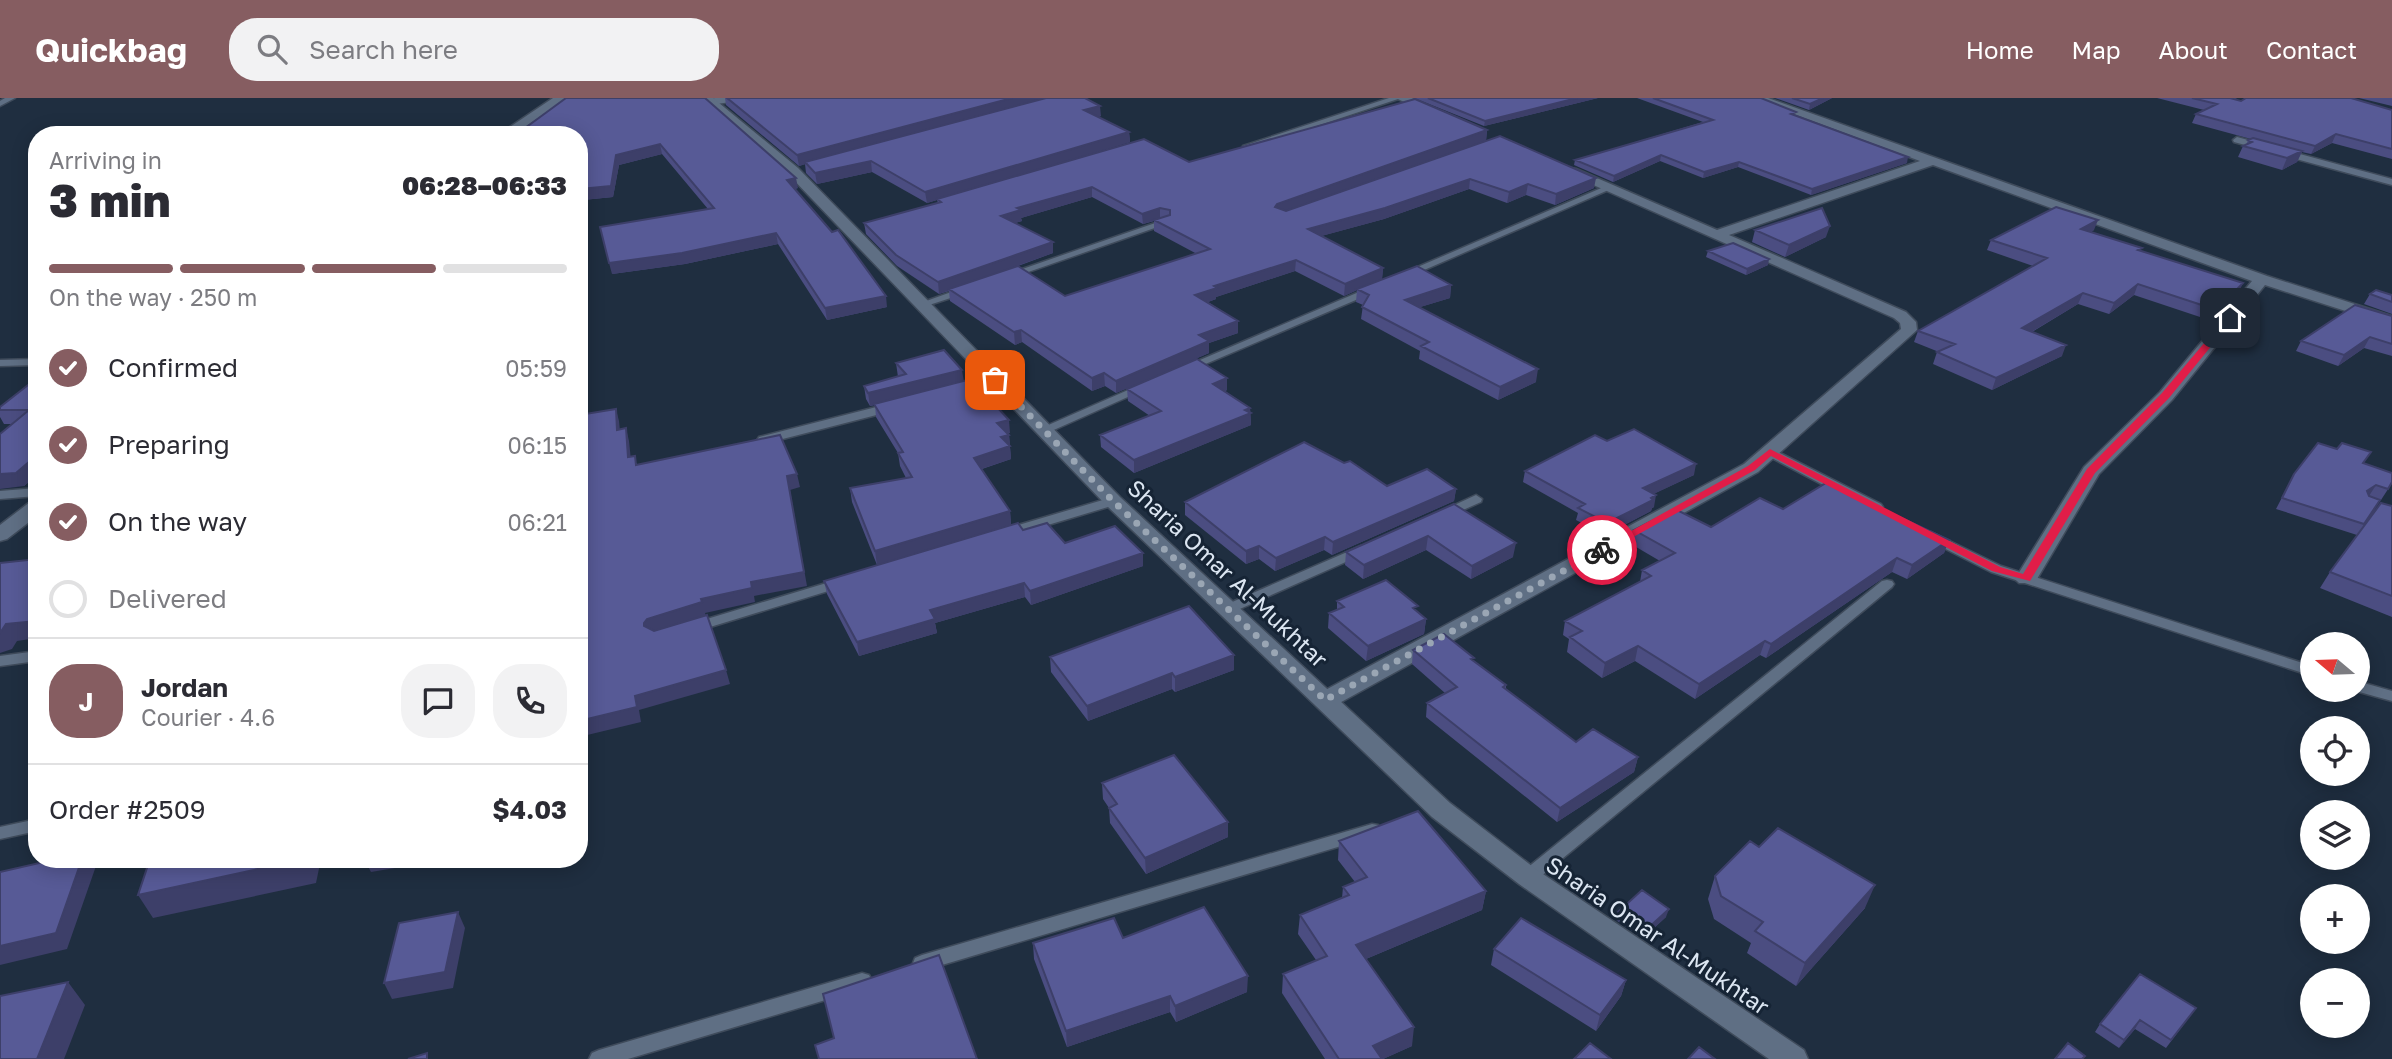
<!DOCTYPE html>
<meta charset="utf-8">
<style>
:root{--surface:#fff;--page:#f2f2f3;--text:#2b2b33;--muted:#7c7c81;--line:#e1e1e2;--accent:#865d61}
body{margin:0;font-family:"Golos Text",sans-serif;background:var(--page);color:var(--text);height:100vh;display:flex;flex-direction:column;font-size:26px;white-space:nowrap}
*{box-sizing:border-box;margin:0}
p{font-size:23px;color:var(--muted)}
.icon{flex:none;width:38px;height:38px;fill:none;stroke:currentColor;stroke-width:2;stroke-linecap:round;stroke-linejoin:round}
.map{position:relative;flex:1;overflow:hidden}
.panel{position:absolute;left:28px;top:28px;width:560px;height:742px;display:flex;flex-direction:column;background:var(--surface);border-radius:28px;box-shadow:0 4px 18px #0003}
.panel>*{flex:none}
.needle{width:46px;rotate:289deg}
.buttons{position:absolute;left:2300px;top:534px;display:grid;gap:14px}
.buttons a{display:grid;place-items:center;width:70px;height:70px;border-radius:50%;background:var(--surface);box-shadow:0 4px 18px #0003;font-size:35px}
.pin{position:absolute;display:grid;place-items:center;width:60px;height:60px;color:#fff;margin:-30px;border-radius:14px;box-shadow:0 4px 10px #0006}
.courier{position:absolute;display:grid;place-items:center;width:70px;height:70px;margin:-35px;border:5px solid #e11d48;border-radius:50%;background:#fff;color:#222;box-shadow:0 2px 9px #0007}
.summary em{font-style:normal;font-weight:800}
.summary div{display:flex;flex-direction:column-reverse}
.summary{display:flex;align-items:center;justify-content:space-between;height:119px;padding:0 21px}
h1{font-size:46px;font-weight:800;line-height:52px}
.bar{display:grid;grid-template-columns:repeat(4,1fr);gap:10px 7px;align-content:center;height:84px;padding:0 21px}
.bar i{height:9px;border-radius:5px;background:var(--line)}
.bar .selected{background:var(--accent)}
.bar p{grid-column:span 4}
.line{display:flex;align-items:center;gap:18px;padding:0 21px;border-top:2px solid var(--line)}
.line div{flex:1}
.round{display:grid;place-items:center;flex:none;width:74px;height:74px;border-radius:28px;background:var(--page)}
ol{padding:0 21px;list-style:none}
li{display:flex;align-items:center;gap:21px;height:77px}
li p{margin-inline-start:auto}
li .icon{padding:7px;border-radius:50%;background:var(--accent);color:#fff;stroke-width:4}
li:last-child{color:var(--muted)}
li i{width:38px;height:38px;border:4px solid var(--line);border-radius:50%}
header{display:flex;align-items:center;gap:42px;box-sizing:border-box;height:98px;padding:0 35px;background:var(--accent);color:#fff}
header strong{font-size:33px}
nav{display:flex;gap:38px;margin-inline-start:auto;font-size:24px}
.search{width:490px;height:63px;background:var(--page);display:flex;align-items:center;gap:18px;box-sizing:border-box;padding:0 24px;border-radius:28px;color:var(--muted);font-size:26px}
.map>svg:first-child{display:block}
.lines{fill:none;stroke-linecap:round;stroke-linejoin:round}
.lane-casing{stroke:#3f4b5b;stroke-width:3}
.street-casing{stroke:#3f4b5b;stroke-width:3}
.secondary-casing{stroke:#3f4b5b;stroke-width:3}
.lane{fill:#5f6f84;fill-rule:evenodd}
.street{fill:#5f6f84;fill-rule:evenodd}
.secondary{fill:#5f6f84;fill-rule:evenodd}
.wall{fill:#4b4d81;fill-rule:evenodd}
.shaded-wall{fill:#3d3f69}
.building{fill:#575a96;stroke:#3d3f69;stroke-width:2}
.route{fill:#e11d48}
.done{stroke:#9aa6b4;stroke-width:7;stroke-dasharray:0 12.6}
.labels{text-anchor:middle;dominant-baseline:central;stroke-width:6;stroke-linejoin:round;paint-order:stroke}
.street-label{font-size:23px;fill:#dce6f2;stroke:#162435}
</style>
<header>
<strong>Quickbag</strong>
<div class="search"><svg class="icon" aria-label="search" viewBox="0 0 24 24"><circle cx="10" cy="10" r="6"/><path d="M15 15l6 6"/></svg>Search here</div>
<nav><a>Home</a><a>Map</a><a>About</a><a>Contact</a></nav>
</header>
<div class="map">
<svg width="2392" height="961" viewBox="0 0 2392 961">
<rect width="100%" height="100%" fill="#1f2e40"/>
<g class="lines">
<defs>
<path id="lane" d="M5 0H15L0 8V3Z
M1389 0H1401L1250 50 1243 48Z
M2237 39 2392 81V87L2234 44 2233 42Z
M1606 88 1613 90 1408 179 1399 177Z
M1161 123 1169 125 1011 180 1002 178Z
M968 188 973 191 972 193 923 209 918 206Z
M1373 188 1378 191 1377 193 1189 273 1185 274 1179 271Z
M37 261V267L0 268V262Z
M995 279 1001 282 999 284 959 294 953 291 955 289Z
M1144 285 1150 288 1148 290 1047 335H1039L1037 332Z
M892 305 898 309 896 312 763 346 757 342 759 339Z
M1770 350 1881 406 1883 409 1881 412H1871L1766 357 1764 354Z
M37 390V398L0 401V393Z
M1476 397 1482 401 1481 404 1445 420H1435L1433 417Z
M1113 399 1120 403 1118 406 1008 439 1003 440 996 436 998 433Z
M1931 434 2001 468 2312 568V578L1991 474 1926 441 1924 438 1926 435Z
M1361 448 1368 452 1366 455 1233 514H1223L1221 511 1223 508Z
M843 480 850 484 848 487 697 533H687L685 530 687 527Z
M1887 482 1892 483 1894 486 1892 489 1534 784 1528 786 1522 784 1519 779 1522 774 1882 483Z
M37 553V563L0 568V558Z
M2357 583 2392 593V603L2352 592H2357Z
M37 721V733L0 741V729Z
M1372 726 1378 727 1381 732 1378 737 922 873 915 870 913 865 915 860 922 857Z
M862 875 869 877 872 883 869 889 628 961H589L592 955 599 952Z"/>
<path id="street" d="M715 0H737L731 4 709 7V1Z
M1396 0H1412L1438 13 1428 16Z
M1751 0H1768L2267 178 2392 218V228L2265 187 2172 302 2099 376 2037 481 2033 485H2019L2015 481 2084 369 2160 294 2252 183 1933 67 1729 137 1906 214 1916 224 1917 232 1758 374 1334 608 1326 610 1318 608 1314 602 1318 596 1744 366 1901 231 1900 225 1894 220 1564 74 1571 70 1576 71 1717 132 1920 63Z"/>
<path id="secondary" d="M553 0H567L513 37H498Z
M700 0H713L798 70 1120 399 1450 705 1537 772 1804 952 1808 961H1769L1519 786 1432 719 1106 407 788 76Z
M37 402V418L7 441 0 443V427L30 404Z"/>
</defs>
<use href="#lane" class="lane-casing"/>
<use href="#street" class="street-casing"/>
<use href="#secondary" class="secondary-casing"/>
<use href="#lane" class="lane"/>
<use href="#street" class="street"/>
<use href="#secondary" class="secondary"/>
</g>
<path class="wall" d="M566 0 798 90 795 91 887 209 827 222 778 146 685 166 612 176 708 111 662 56 619 67 613 99 583 102V78H579L517 36Z
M725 0H1085L1101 18 1098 19 1129 34 1130 44 1024 76 1189 64 1487 32 1486 43 1500 38 1594 90 1555 107 1526 97 1507 105 1469 91 1384 121 1321 138 1383 170 1382 181 1451 187 1450 200 1420 209 1536 284 1498 302 1419 261 1420 253 1361 221 1363 207 1356 204 1357 192 1344 198 1295 173 1216 199V201L1208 204 1238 223V235L1209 245V255L1116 295 1105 288 1092 293 1022 244 1015 247 950 203 949 193 939 196 897 168 866 136 864 125 938 105 937 102 927 105 872 74 817 86 806 75 805 66 799 68 726 7ZM1092 99 1143 126 1154 123V133L1197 156 1065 198 1018 168 1053 155V144L1015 125 1022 123 1021 120Z
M1414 0H1598L1484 28Z
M1637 0H1761L1795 18 1907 65 1811 97 1738 69 1703 80 1660 63 1613 84 1574 67 1575 62 1703 24Z
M1775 0H1832L1809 12Z
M2157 0H2237L2235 1 2241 3 2392 12V61L2332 45 2311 56 2302 54 2297 64 2282 72 2238 59 2243 48 2246 47 2248 42 2251 41 2192 25 2196 16 2204 12Z
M2359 0H2392V8Z
M1755 132 1826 139 1785 159 1752 144Z
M2094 132 2091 134 2140 153 2238 196 2212 223 2134 197 2109 216 2078 206 2032 234 2062 258 1992 292 1933 266 1937 254H1939L1914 244 1918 233 2033 168 1987 152 1991 142Z
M1708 153 1768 167 1746 177 1706 159Z
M2370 196 2392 197V216L2364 206Z
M2392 218V258L2364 250 2338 268 2296 253 2301 243Z
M896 265 963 283 1010 335H1008L1009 337 1011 361 982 371 1010 413 1011 427 877 467 852 404 850 390 906 380 900 368 898 355 876 319 875 307 870 308 866 301 864 288 898 279Z
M37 280V377L24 388 12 326H4L0 319V309Z
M1127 291 1227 292 1225 293 1250 310 1251 327 1134 375 1101 349 1100 337 1150 318 1128 303Z
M1607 343 1694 377 1653 396 1654 409 1652 410 1651 413 1605 437 1576 422 1578 415 1523 384 1525 373Z
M2365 366 2392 385 2381 402 2369 398 2365 426 2392 408V519L2320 490 2330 474 2357 437 2276 411 2294 376Z
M1387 388 1456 391 1454 403 1332 457 1324 452 1275 473 1259 461 1246 466 1185 417V404Z
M1454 406 1513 459 1471 481 1426 452 1363 481 1345 467 1346 454Z
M1783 411 1949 442 1944 455 1907 481 1892 474 1766 560 1760 557 1695 601 1635 563 1602 580 1567 554 1569 541 1563 537 1565 523 1640 484 1642 472 1660 463 1631 446 1634 432 1711 429Z
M1023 432 1143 468 1031 507 1025 499 935 525 937 535 859 558 827 496 824 483Z
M1337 503 1418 514 1426 521 1424 536 1366 563 1328 530 1329 515 1337 512Z
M1413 552 1474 563 1506 587V591L1576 644 1638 659 1634 674 1557 724 1426 619 1427 605 1445 595 1412 566Z
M1234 557V572L1175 594 1172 591 1088 623 1051 574 1050 559Z
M1102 685 1228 739 1146 776 1110 725 1109 710 1103 701Z
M1339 743 1486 793 1482 812 1366 861 1412 948 1383 961H1325L1282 895 1283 876 1316 862 1298 836 1300 817 1342 800 1343 789 1355 784 1338 762Z
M1715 778 1865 810 1796 888 1747 855 1751 845 1714 821 1708 801Z
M1618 814 1666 819 1643 840 1616 822Z
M1123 840 1247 894 1176 924 1170 914 1067 949 1034 861 1033 845Z
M1494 851 1626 882 1621 898 1596 933 1491 867Z
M2196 910 2166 950 2135 931 2119 950 2095 934 2100 926Z"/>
<path class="shaded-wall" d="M1012 0H1048L799 68 797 57Z
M1577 0H1598L1484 28 1485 23Z
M1823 0H1832L1809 12 1810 6Z
M1100 8 1101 18 1085 22 1084 12Z
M1487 32 1486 43 1276 117 1275 109 1277 106Z
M1129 34 1130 44 927 105 925 94Z
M2336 36 2332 45 2311 56 2315 48Z
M660 46 662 56 619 67 613 99 583 102 580 91 616 57Z
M2302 53 2297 64 2282 72 2287 60Z
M1661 57 1660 63 1613 84 1614 78Z
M1908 59 1907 65 1811 97 1812 91Z
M871 63 872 74 817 86 815 75Z
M1739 64 1738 69 1703 80 1704 74Z
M586 67 589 77 579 78V68Z
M796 80 798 90 789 92 787 82Z
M1596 80 1594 90 1555 107 1556 96Z
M1470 81 1469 91 1384 121 1307 142 1308 131Z
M1528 86 1526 97 1507 105 1509 94Z
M1092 89V99L1021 120 1022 123 1002 129 1001 118 1017 110Z
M1160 110V121L1143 126 1142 116Z
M2098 122 2094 132 2077 142 2081 131Z
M1830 128 1826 139 1785 159 1789 147Z
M776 135 778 146 685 166 612 176 609 165Z
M1053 144V155L939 196 938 184Z
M1769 161 1768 167 1746 177 1747 171Z
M1296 162 1295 173 1216 199V201L1195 209V197L1214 188Z
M1383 170 1382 181 1344 198 1345 186Z
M2243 185 2238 196 2212 223 2217 212Z
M2138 186 2134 197 2109 216 2114 205Z
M1451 187 1450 200 1404 214 1405 202Z
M2083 195 2078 206 2018 242 2022 230Z
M582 197 586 209 579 234V209Z
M886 198 887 209 827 222 825 210Z
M1238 223V235L1209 245V255L1116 295V283L1199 237Z
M1021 232 1022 244 1015 247 1014 234Z
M2370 239 2364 250 2338 268 2344 257Z
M2066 247 2062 258 1992 292 1996 280Z
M579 268 582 276 579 298Z
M1538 271 1536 284 1498 302 1500 289Z
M962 272 964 284 870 308 868 295Z
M1104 275 1105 288 1092 293V280Z
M1227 280V292L1213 298V286Z
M1250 310 1251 327 1134 375V362Z
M616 311 619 323 621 344 617 332Z
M1009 322 1010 335 999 338 997 325Z
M626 330 629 343 632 372 628 359Z
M1009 337 1011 361 975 373 974 360 1001 339Z
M37 357V377L24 388 0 391V376Z
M1696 366 1694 377 1641 402 1643 390Z
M797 376 800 389 790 392 807 488 754 498 755 504 705 515 706 518 648 539 644 525 647 521 751 484 787 378Z
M2376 387 2369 398 2367 393Z
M1456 391 1454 403 1332 457 1333 444Z
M1656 397 1654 409 1652 410 1651 413 1605 437 1607 425Z
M1010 413 1011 427 877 467 875 453Z
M1428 438 1426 452 1363 481 1364 467Z
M1325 439 1324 452 1275 473 1276 460Z
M1949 442 1944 455 1907 481 1912 467Z
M1516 445 1513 459 1471 481 1472 468Z
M1259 448V461L1246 466V453Z
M1143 455V468L1031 507 1030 493Z
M1897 460 1892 474 1766 560 1771 546Z
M1024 485 1025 499 935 525 937 535 859 558 857 544 930 512Z
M1426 521 1424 536 1366 563 1368 548Z
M37 523V540L17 543 12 551 0 555V535L6 526Z
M1765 543 1760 557 1695 601 1699 586Z
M1638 548 1635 563 1602 580 1605 565Z
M1234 557V572L1175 594V579Z
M726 572 730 586 639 612 641 624 579 639V623L635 598Z
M1172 575V591L1088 623 1087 608Z
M1638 659 1634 674 1557 724 1560 710Z
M1228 724V739L1146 776 1145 760Z
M82 761H124L96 768 67 851 0 867V848Z
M304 761H321L316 785 153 820 138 797Z
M364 761H449L371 774Z
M1875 787 1865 810 1796 888 1805 865Z
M1486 793 1482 812 1354 866 1356 847Z
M1669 811 1666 819 1643 840 1646 832Z
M458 814 465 830 453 890 392 901 384 885Z
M1248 878 1247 894 1176 924 1175 908Z
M1626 882 1621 898 1596 933 1600 917Z
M68 884 85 907 64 961H37Z
M1170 898V914L1067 949 1066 933Z
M2140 922 2135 931 2119 950 2124 942Z
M1414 929 1412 948 1383 961H1371L1373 948Z"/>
<path class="building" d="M566 0H705L796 80 787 82 832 134 838 132 886 198 825 210 776 135 682 155 609 165 600 129 714 110 660 46 616 57 611 88 580 91 586 67 579 68V37H509L512 35 517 36Z
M727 0H1012L797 57Z
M1046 0H1085L1100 8 1084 12 1129 34 925 94 871 63 815 75 805 64Z
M1428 0H1577L1485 23Z
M1653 0H1761L1796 14 1791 16 1908 59 1812 91 1739 64 1704 74 1661 57 1614 78 1575 62 1713 22Z
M1792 0H1823L1810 6Z
M2192 0H2230L2241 3 2246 0H2351L2392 12V51L2336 36 2315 48 2196 16 2217 6Z
M1415 1 1487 32 1277 106 1275 109 1286 113 1500 38 1596 80 1556 96 1528 86 1509 94 1470 81 1385 110 1308 131 1383 170 1345 186 1296 162 1214 188 1217 190 1195 197 1238 223 1199 237 1209 243 1116 283 1104 275 1092 280 1021 232 1014 234 949 191 1018 168 1065 198 1210 151 1154 122 1170 117V112L1160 110 1142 116 1092 89 1017 110 1021 112 1001 118 1053 144 938 184 896 157 864 125 941 104 937 101 1144 41 1189 64Z
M2253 40 2302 53 2287 60 2243 48 2252 44 2248 42Z
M2056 109 2098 122 2081 131 2142 150 2138 152 2243 185 2217 212 2138 186 2114 205 2083 195 2022 230 2066 247 1996 280 1937 254 1955 246 1918 233 2047 160 1991 142Z
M1822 110 1830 128 1789 147 1755 132Z
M1733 145 1769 161 1747 171 1708 153Z
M1417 168 1451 187 1405 202 1538 271 1500 289 1421 248 1429 244 1362 209 1369 197 1357 191Z
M2376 192 2392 197V204L2370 196Z
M582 197 579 209V198Z
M2355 207 2392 218V246L2370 239 2344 257 2301 243Z
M944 252 962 272 868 295 864 288 906 276 896 265Z
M1197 261 1227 280 1213 286 1250 310 1245 312 1251 315 1134 362 1100 337 1161 313 1127 291Z
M37 280V357L16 375 0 376V336L29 312H0V309Z
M971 281 1009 322 997 325 1009 337 1001 339 1010 348 974 360 1010 413 875 453 850 390 912 379 898 355 903 354 874 306Z
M616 311 617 332 626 330 628 359 635 358 636 367 780 337 797 376 787 378 804 474 751 484 752 490 701 501 702 504 647 521 644 525V528L654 533 707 517 726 572 635 598 637 609 579 623V317Z
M1634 331 1696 366 1643 390 1656 397 1651 400 1653 402 1607 425 1578 410 1585 406 1525 373 1595 337 1607 343Z
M1304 344 1344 365 1350 363 1387 388 1427 371 1456 391 1333 444 1325 439 1276 460 1259 448 1246 453 1185 404Z
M2318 345 2337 351 2342 345 2371 354 2363 365 2392 375V384L2388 391 2376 387 2367 393 2369 398 2380 402 2364 426 2282 400 2294 376Z
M1826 385 1949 442 1912 467 1897 460 1771 546 1765 543 1699 586 1638 548 1605 565 1570 539 1582 533 1565 523 1651 478 1642 472 1675 455 1634 432 1675 411 1711 429 1760 400 1783 411Z
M2381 405 2392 408V498L2330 474Z
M1454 406 1516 445 1472 468 1428 438 1364 467 1346 454Z
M1018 425 1023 432 1047 425 1065 445 1115 428 1143 455 1030 493 1024 485 930 512 935 521 857 544 824 483Z
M37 461V523L6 526 0 535V465Z
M1386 482 1418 508 1413 510 1426 521 1368 548 1329 515 1344 509 1337 503Z
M1189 508 1234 557 1175 579 1172 575 1087 608 1050 559Z
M1444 536 1474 560 1471 561 1506 587 1503 589 1576 644 1593 631 1638 659 1560 710 1427 605 1457 589 1413 552Z
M1174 657 1228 724 1145 760 1109 710 1117 706 1102 685Z
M1418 713 1486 793 1356 847 1414 929 1373 948 1382 961H1339L1283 876 1327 858 1300 817 1349 797 1343 789 1367 779 1339 743Z
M1778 730 1875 787 1805 865 1755 833 1763 824 1721 798 1715 778 1750 743 1759 749Z
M45 761H82L56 835 0 848V774L44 764Z
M150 761H304L138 797Z
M1642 792 1669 811 1646 832 1618 814Z
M1204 809 1248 878 1175 908 1170 898 1066 933 1033 845 1114 820 1123 840Z
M458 814 445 874 384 885 399 825Z
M1521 820 1626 882 1600 917 1494 851Z
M939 857 977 961H819L815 947 834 940 823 896Z
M2140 876 2196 910 2171 942 2140 922 2124 942 2100 926Z
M68 884 37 961H0V898Z
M1590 945 1611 961H1574Z
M2068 945 2085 958 2082 961H2055Z
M1699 949 1715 961H1688Z
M427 955V961H408Z"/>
<path class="route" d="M2227 218 2234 220 2169 300 2095 375 2030 483 1992 473 1771 358 1755 372 1606 454 1597 452 1748 368 1770 351 2000 469 2023 476 2087 371 2162 295Z"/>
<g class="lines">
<path class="done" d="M995 282 1113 403 1325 602 1602 452"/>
</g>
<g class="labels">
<g class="street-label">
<text transform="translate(1228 475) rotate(43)">Sharia Omar Al-Mukhtar</text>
<text transform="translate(1658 837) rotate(34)">Sharia Omar Al-Mukhtar</text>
</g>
</g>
</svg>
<div class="buttons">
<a><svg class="needle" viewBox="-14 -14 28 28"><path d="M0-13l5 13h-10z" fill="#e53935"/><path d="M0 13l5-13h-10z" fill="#7c7c81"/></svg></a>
<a><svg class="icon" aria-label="locate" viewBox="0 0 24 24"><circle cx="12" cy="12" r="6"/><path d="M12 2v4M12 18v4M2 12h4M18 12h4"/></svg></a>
<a><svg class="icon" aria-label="layers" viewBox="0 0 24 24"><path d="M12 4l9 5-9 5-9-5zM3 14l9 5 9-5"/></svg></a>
<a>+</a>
<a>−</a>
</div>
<div class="pin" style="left:995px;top:282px;background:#ea580c"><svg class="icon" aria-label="bag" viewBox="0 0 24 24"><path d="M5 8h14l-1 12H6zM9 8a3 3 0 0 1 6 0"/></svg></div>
<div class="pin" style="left:2230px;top:220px;background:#1f2937"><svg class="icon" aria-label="home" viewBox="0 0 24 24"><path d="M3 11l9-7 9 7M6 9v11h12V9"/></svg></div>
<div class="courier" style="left:1602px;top:452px"><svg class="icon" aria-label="bike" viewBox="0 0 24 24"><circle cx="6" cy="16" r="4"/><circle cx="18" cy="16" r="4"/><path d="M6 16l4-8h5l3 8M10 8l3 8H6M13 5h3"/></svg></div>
<section class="panel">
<div class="summary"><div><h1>3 min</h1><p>Arriving in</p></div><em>06:28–06:33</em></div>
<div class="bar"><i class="selected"></i><i class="selected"></i><i class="selected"></i><i></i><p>On the way · 250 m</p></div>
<ol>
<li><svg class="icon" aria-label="check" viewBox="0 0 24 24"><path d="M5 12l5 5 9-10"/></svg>Confirmed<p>05:59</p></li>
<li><svg class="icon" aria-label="check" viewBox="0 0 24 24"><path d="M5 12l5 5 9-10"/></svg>Preparing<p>06:15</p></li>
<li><svg class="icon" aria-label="check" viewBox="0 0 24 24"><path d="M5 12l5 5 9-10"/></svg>On the way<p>06:21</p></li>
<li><i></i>Delivered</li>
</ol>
<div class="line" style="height:126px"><b class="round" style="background:var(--accent);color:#fff">J</b><div><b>Jordan</b><p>Courier · 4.6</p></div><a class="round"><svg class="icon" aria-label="chat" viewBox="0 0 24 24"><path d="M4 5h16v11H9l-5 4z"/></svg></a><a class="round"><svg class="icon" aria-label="phone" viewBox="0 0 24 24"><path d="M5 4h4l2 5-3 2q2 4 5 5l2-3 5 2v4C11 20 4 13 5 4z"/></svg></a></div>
<div class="line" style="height:91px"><div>Order #2509</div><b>$4.03</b></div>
</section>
</div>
